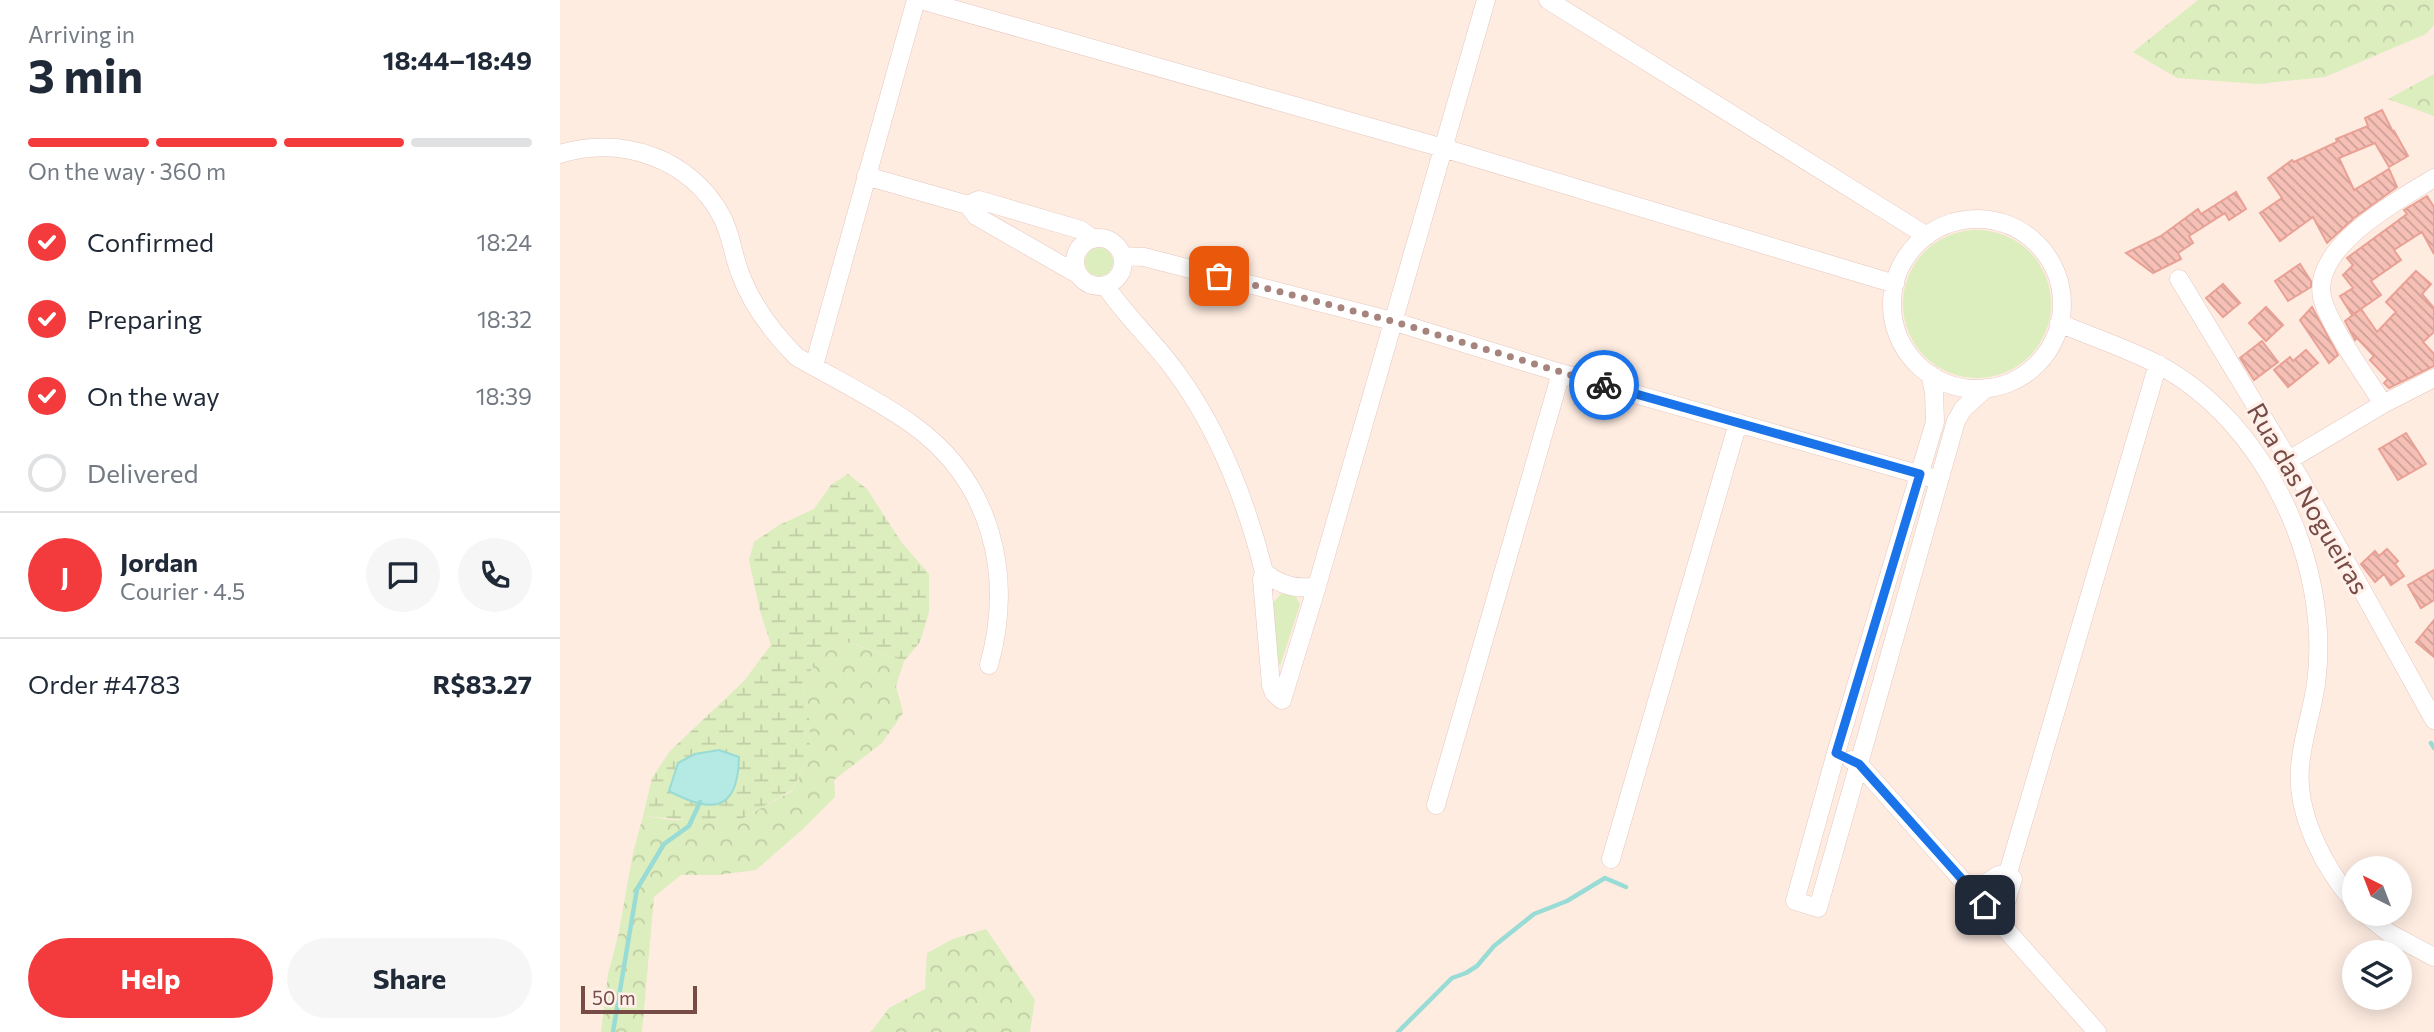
<!DOCTYPE html>
<meta charset="utf-8">
<style>
:root{--surface:#fff;--page:#f6f6f7;--text:#1f2937;--muted:#747a83;--line:#e0e1e3;--accent:#f33b3e}
body{margin:0;font-family:Commissioner,sans-serif;background:var(--page);color:var(--text);height:100vh;display:flex;flex-direction:column;font-size:26px;white-space:nowrap}
*{box-sizing:border-box;margin:0}
p{font-size:23px;color:var(--muted)}
.icon{flex:none;width:38px;height:38px;fill:none;stroke:currentColor;stroke-width:2;stroke-linecap:round;stroke-linejoin:round}
.map{position:relative;flex:1;overflow:hidden}
.side{display:flex;flex-direction:column;background:var(--surface);width:560px}
.side>*{flex:none}
.needle{width:46px;rotate:318deg}
.controls{position:absolute;left:1782px;top:856px;display:grid;gap:14px}
.controls a{display:grid;place-items:center;width:70px;height:70px;border-radius:50%;background:var(--surface);box-shadow:0 4px 18px #0003;font-size:35px}
.scale{position:absolute;left:21px;bottom:18px;width:116px;box-sizing:border-box;padding-left:7px;border:4px solid #774b46;border-top:0;font-size:19px;line-height:24px;white-space:nowrap;color:#774b46;-webkit-text-stroke:5px #fff1e9;paint-order:stroke}
.pin{position:absolute;display:grid;place-items:center;width:60px;height:60px;color:#fff;margin:-30px;border-radius:14px;box-shadow:0 4px 10px #0006}
.courier{position:absolute;display:grid;place-items:center;width:70px;height:70px;margin:-35px;border:5px solid #1a73e8;border-radius:50%;background:#fff;color:#222;box-shadow:0 2px 9px #0007}
.overview em{font-style:normal;font-weight:700}
.overview div{display:flex;flex-direction:column-reverse}
.overview{display:flex;align-items:center;justify-content:space-between;height:119px;padding:0 28px}
h1{font-size:46px;font-weight:700;line-height:52px}
.bar{display:grid;grid-template-columns:repeat(4,1fr);gap:10px 7px;align-content:center;height:84px;padding:0 28px}
.bar i{height:9px;border-radius:5px;background:var(--line)}
.bar .active{background:var(--accent)}
.bar p{grid-column:span 4}
.line{display:flex;align-items:center;gap:18px;padding:0 28px;border-top:2px solid var(--line)}
.line div{flex:1}
.round{display:grid;place-items:center;flex:none;width:74px;height:74px;border-radius:37px;background:var(--page)}
ol{padding:0 28px;list-style:none}
li{display:flex;align-items:center;gap:21px;height:77px}
li p{margin-inline-start:auto}
li .icon{padding:7px;border-radius:50%;background:var(--accent);color:#fff;stroke-width:4}
li:last-child{color:var(--muted)}
li i{width:38px;height:38px;border:4px solid var(--line);border-radius:50%}
.primary-button{display:flex;gap:14px;margin-top:auto;padding:14px 28px}
.primary-button a{flex:1;height:80px;border-radius:42px;background:var(--accent);color:#fff;font-size:28px;font-weight:700;line-height:80px;text-align:center}
.primary-button a+a{background:var(--page);color:var(--text)}
main{display:flex;flex:1;min-height:0}
.map>svg:first-child{display:block}
.grass{fill:#dcedbe}
.forest{fill:url(#forest-crowns)}
.wetland{fill:url(#wetland-marsh)}
.water{fill:#b4e9e4;stroke:#99dcd6;stroke-width:2}
.lines{fill:none;stroke-linecap:round;stroke-linejoin:round}
.stream{stroke:#99dcd6;stroke-width:4.5}
.building{fill:url(#building-back-hatch);stroke:#eaa195;stroke-width:2}
.minor-casing{stroke:#e5c7bf;stroke-width:19}
.minor{stroke:#fff;stroke-width:18}
.done{stroke:#a6837c;stroke-width:7;stroke-dasharray:0 12.6}
.route{stroke:#1a73e8;stroke-width:9}
.labels{text-anchor:middle;dominant-baseline:central;stroke-width:6;stroke-linejoin:round;paint-order:stroke}
.street-label{font-size:26px;fill:#774b46;stroke:#fff1e9}
</style>
<main>
<section class="side">
<div class="overview"><div><h1>3 min</h1><p>Arriving in</p></div><em>18:44–18:49</em></div>
<div class="bar"><i class="active"></i><i class="active"></i><i class="active"></i><i></i><p>On the way · 360 m</p></div>
<ol>
<li><svg class="icon" aria-label="check" viewBox="0 0 24 24"><path d="M5 12l5 5 9-10"/></svg>Confirmed<p>18:24</p></li>
<li><svg class="icon" aria-label="check" viewBox="0 0 24 24"><path d="M5 12l5 5 9-10"/></svg>Preparing<p>18:32</p></li>
<li><svg class="icon" aria-label="check" viewBox="0 0 24 24"><path d="M5 12l5 5 9-10"/></svg>On the way<p>18:39</p></li>
<li><i></i>Delivered</li>
</ol>
<div class="line" style="height:126px"><b class="round" style="background:var(--accent);color:#fff">J</b><div><b>Jordan</b><p>Courier · 4.5</p></div><a class="round"><svg class="icon" aria-label="chat" viewBox="0 0 24 24"><path d="M4 5h16v11H9l-5 4z"/></svg></a><a class="round"><svg class="icon" aria-label="phone" viewBox="0 0 24 24"><path d="M5 4h4l2 5-3 2q2 4 5 5l2-3 5 2v4C11 20 4 13 5 4z"/></svg></a></div>
<div class="line" style="height:91px"><div>Order #4783</div><b>R$83.27</b></div>
<div class="primary-button"><a>Help</a><a>Share</a></div>
</section>
<div class="map">
<svg width="1874" height="1032" viewBox="0 0 1874 1032">
<defs>
<pattern id="forest-crowns" width="20" height="18" patternUnits="userSpaceOnUse" patternTransform="scale(1.75)"><rect width="20" height="18" fill="#dcedbe"/><path d="M2 6a3 3 0 1 1 6 0M12 15a3 3 0 1 1 6 0" fill="none" stroke="#c0cda5"/></pattern>
<pattern id="wetland-marsh" width="20" height="14" patternUnits="userSpaceOnUse" patternTransform="scale(1.75)"><rect width="20" height="14" fill="#dcedbe"/><path d="M1 5h8M5 5V1M11 12h8M15 12V8" fill="none" stroke="#c0cda5"/></pattern>
<pattern id="building-back-hatch" width="6" height="6" patternUnits="userSpaceOnUse" patternTransform="scale(1.75)"><rect width="6" height="6" fill="#f6c0b6"/><path d="M-1 5l2 2M0 0l6 6M5-1l2 2" fill="none" stroke="#cc9e96"/></pattern>
</defs>
<rect width="100%" height="100%" fill="#feece1"/>
<path class="grass" d="M1343 304a74 74 0 1 1 148 0a74 74 0 1 1-148 0Z
M525 262a14 14 0 1 1 28 0a14 14 0 1 1-28 0Z
M722 593 735 595 740 604 720 666 718 662 713 603Z"/>
<path class="forest" d="M1638 0H1874V25L1866 34 1765 77 1698 84 1617 78 1573 52Z
M1874 74V116L1828 99Z
M283 641 344 661 336 686 343 713 322 743 274 780 275 797 244 828 196 870 158 875H121L94 897 82 1032H41L48 974 58 936 73 853 83 816 112 820H180L232 791 250 754 249 710 242 683 263 654Z
M426 929 475 1000 470 1032H311L329 1008 365 989 367 953 393 939Z"/>
<path class="wetland" d="M288 474 307 489 342 543 369 574V612L360 642 344 661 284 641 263 654 242 683 249 710 250 754 232 790 180 820 149 822 83 816 92 778 110 751 184 681 211 645 200 611 189 560 194 542 219 525 254 509 271 485Z"/>
<path class="water" d="M159 750 179 757C178 812 152 814 109 791L118 763 135 754Z"/>
<g class="lines">
<path class="stream" d="M1871 743 1874 748
M53 1032 77 889 104 844 129 826 140 802
M838 1032 892 978 906 973 917 966 934 946 974 914 1007 901 1045 878 1066 887"/>
</g>
<path class="building" d="M1822 110 1833 132 1834 131 1848 156 1829 167 1815 143 1779 158 1794 190 1829 169 1837 187 1794 218 1767 243 1753 217 1720 241 1700 213 1722 198 1708 178 1732 160 1734 162 1777 142 1776 139 1808 126 1805 118Z
M1676 192 1686 209 1669 220 1665 213 1629 236 1633 243 1618 253 1621 259 1593 273 1566 253 1601 236 1638 209 1641 214Z
M1867 196 1874 207V254L1862 232 1834 250 1841 260 1811 281 1821 295 1792 315 1780 296 1793 288 1783 275 1793 265 1787 258 1847 214 1844 210Z
M1740 264 1751 281V287L1728 301 1715 281Z
M1856 271 1871 284 1862 294 1874 308V332L1863 342 1874 354V366L1829 388 1824 383 1828 379 1810 360 1814 356 1797 338 1795 340 1785 321 1801 309 1817 332 1836 312 1826 302Z
M1663 284 1680 303 1663 317 1646 298Z
M1706 307 1723 325 1706 341 1689 323Z
M1752 307 1778 355 1769 363 1740 320Z
M1702 341 1718 362 1694 380 1680 358Z
M1746 350 1758 363 1728 387 1714 370 1730 357 1733 361Z
M1846 433 1866 464 1838 480 1819 449Z
M1827 549 1838 561 1835 564 1844 576 1831 585 1824 574 1815 582 1801 564 1815 551 1819 556Z
M1874 570V600L1861 608 1848 585Z
M1874 620V657L1856 642Z"/>
<g class="lines">
<defs>
<path id="minor" d="M361 0 883 148 1335 284
M988 0 1367 236
M0 154C61 135 131 158 162 217 171 234 173 255 180 273 192 306 213 333 237 357 275 379 318 400 353 425 432 482 454 575 429 665
M306 176 408 205 416 216 519 275
M408 205 419 200 521 230 533 239
M1332 304a85 85 0 1 1 170 0a85 85 0 1 1-170 0Z
M515 262a24 24 0 1 1 48 0a24 24 0 1 1-48 0Z
M562 256 584 257 832 321 1001 373 1368 477
M1619 279 1742 482 1874 720
M545 285C565 316 594 341 616 372 660 432 686 500 704 572L702 579 711 685 714 693 722 700 757 586 926 0
M1499 323C1532 337 1566 348 1597 364 1706 421 1772 565 1756 684 1752 712 1742 739 1740 767 1736 814 1764 868 1794 902
M254 366 356 0
M1370 374 1374 392 1375 422 1276 753 1235 901 1258 908 1396 421 1403 409 1426 388
M1823 404C1807 378 1768 324 1762 297 1752 246 1839 200 1874 178
M1719 466 1823 404 1874 378
M704 572C720 586 737 590 757 586
M1291 760 1299 764 1537 1032
M876 805 1001 373
M1051 859 1178 423
M1409 887 1426 883 1439 875 1448 873
M1805 914 1829 933 1874 957
M1440 922 1453 879 1448 873 1598 364"/>
</defs>
<use href="#minor" class="minor-casing"/>
<use href="#minor" class="minor"/>
</g>
<g class="lines">
<path class="done" d="M659 276 832 321 1044 385"/>
<path class="route" d="M1044 385 1360 474 1276 753 1299 764 1425 905"/>
</g>
<g class="labels">
<g class="street-label">
<text transform="translate(1749 498) rotate(60)">Rua das Nogueiras</text>
</g>
</g>
</svg>
<div class="controls">
<a><svg class="needle" viewBox="-14 -14 28 28"><path d="M0-13l5 13h-10z" fill="#e53935"/><path d="M0 13l5-13h-10z" fill="#747a83"/></svg></a>
<a><svg class="icon" aria-label="layers" viewBox="0 0 24 24"><path d="M12 4l9 5-9 5-9-5zM3 14l9 5 9-5"/></svg></a>
</div>
<div class="scale">50 m</div>
<div class="pin" style="left:659px;top:276px;background:#ea580c"><svg class="icon" aria-label="bag" viewBox="0 0 24 24"><path d="M5 8h14l-1 12H6zM9 8a3 3 0 0 1 6 0"/></svg></div>
<div class="pin" style="left:1425px;top:905px;background:#1f2937"><svg class="icon" aria-label="home" viewBox="0 0 24 24"><path d="M3 11l9-7 9 7M6 9v11h12V9"/></svg></div>
<div class="courier" style="left:1044px;top:385px"><svg class="icon" aria-label="bike" viewBox="0 0 24 24"><circle cx="6" cy="16" r="4"/><circle cx="18" cy="16" r="4"/><path d="M6 16l4-8h5l3 8M10 8l3 8H6M13 5h3"/></svg></div>
</div>
</main>
